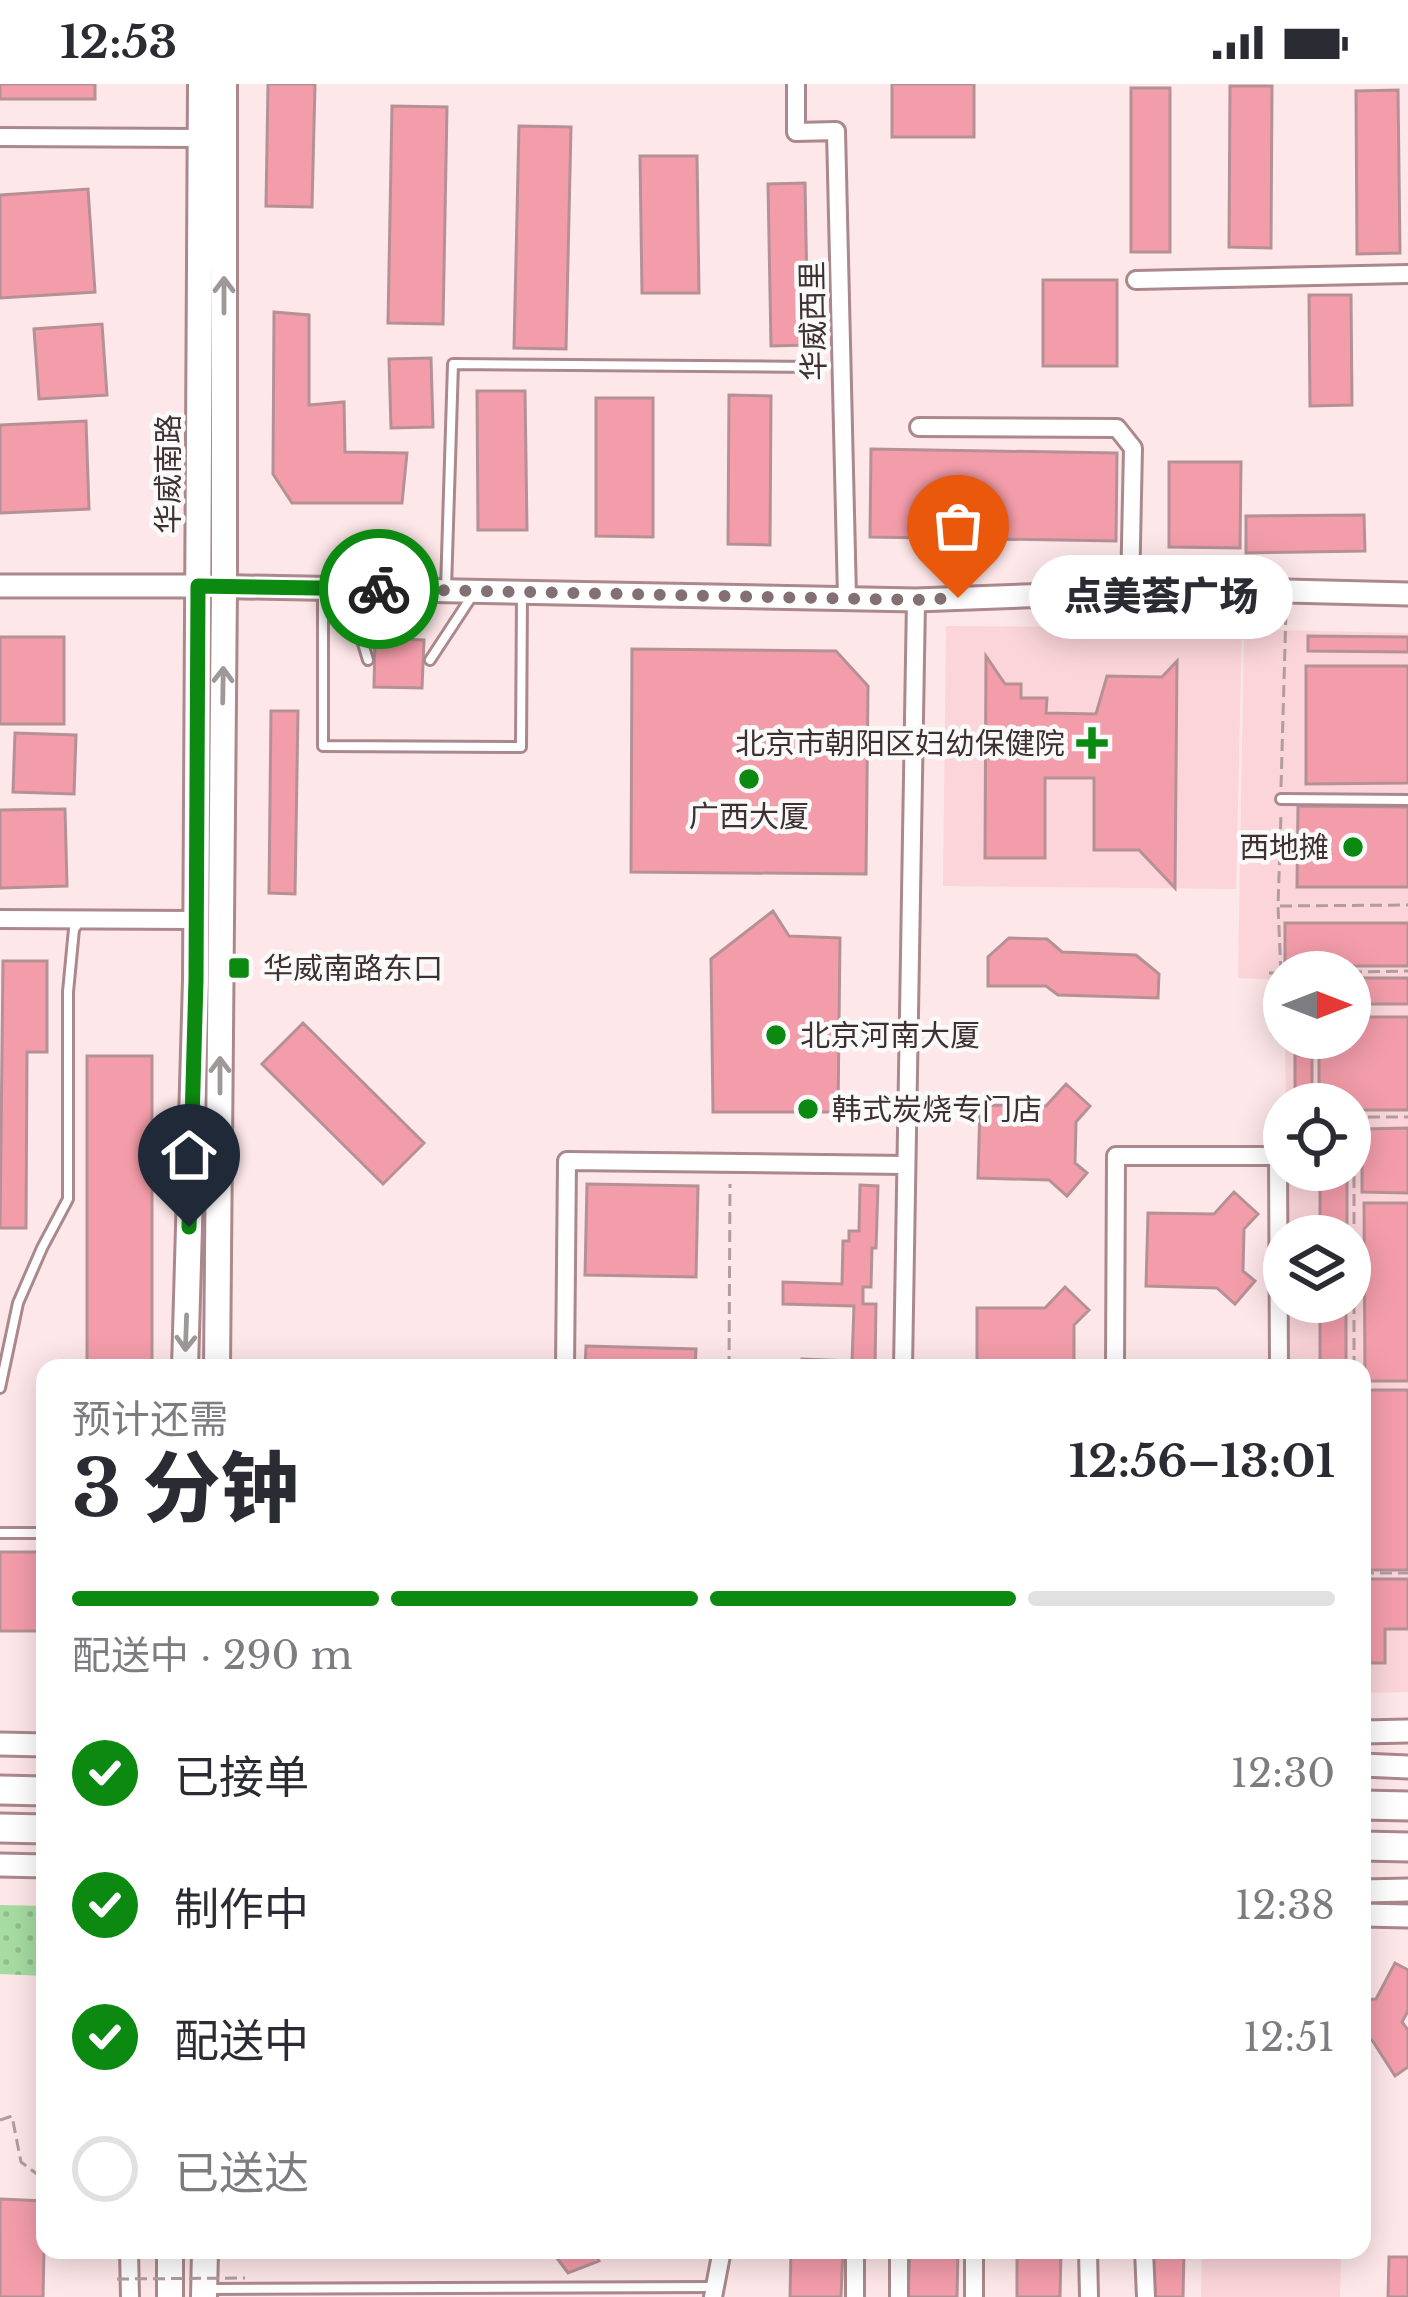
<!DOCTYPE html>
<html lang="zh">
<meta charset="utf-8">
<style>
:root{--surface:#fff;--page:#f7f7f7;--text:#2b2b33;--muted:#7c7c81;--line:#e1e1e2;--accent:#0b8910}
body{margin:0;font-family:"Libre Baskerville","Noto Sans SC",serif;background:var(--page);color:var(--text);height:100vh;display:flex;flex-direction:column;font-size:45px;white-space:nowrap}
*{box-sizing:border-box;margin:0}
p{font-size:39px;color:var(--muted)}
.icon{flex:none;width:66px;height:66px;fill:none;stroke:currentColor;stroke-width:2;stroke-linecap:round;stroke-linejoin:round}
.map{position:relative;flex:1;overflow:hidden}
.sheet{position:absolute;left:36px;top:1275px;width:1335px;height:900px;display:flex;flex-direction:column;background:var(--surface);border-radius:24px;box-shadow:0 6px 30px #0003}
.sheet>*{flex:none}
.needle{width:78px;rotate:90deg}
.controls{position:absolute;left:1263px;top:867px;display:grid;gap:24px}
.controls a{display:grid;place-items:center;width:108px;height:108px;border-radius:50%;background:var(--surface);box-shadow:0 6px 30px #0003;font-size:60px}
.pin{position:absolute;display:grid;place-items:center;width:102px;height:102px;color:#fff;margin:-123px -51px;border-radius:50% 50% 50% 0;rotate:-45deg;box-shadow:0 0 12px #0007}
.pin .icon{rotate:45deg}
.courier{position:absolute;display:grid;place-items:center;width:120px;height:120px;margin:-60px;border:9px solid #0b8910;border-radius:50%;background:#fff;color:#222;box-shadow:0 3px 15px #0007}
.bubble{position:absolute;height:84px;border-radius:42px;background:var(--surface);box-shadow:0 6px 30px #0003;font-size:39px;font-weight:800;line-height:84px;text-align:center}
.head em{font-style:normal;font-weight:800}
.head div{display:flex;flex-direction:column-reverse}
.head{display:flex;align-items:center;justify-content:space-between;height:204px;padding:0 36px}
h1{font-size:78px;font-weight:800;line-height:90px}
.bar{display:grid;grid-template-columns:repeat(4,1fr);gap:18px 12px;align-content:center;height:144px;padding:0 36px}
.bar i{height:15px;border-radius:9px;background:var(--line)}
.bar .active{background:var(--accent)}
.bar p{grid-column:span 4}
ol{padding:0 36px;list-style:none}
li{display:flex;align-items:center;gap:36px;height:132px}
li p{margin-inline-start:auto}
li .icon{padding:12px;border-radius:50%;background:var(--accent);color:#fff;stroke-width:4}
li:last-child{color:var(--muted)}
li i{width:66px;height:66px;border:6px solid var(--line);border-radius:50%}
.status{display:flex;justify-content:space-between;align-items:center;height:84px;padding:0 60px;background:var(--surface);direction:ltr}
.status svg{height:33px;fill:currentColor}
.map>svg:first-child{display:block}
.built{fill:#fbd5d9}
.grass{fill:url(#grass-dots)}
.building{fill:#f49daa;stroke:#b59196;stroke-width:3}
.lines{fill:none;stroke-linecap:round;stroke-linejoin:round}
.service-casing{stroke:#ab888c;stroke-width:14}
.minor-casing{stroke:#ab888c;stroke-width:22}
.tertiary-casing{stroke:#ab888c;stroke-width:27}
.primary-casing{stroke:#ab888c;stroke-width:30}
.trunk-casing{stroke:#ab888c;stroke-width:33}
.path{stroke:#b19d9f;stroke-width:3;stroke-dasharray:12 6;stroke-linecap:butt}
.service{stroke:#fff;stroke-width:8}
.minor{stroke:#fff;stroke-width:16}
.tertiary{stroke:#fff;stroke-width:21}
.primary{stroke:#fff;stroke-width:24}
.trunk{stroke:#fff;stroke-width:27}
.path-bridge{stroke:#b19d9f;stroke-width:3;stroke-dasharray:12 6;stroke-linecap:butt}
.oneway{stroke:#9f9898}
.done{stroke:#827072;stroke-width:12;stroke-dasharray:0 21.6}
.route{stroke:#0b8910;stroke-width:15}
.poi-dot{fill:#0b8910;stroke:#fafafa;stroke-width:4.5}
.labels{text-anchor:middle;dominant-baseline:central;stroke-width:9;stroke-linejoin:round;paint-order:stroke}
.street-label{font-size:30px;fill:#3f3032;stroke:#fafafa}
.poi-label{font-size:30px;fill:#3f3032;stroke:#fafafa;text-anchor:start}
</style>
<div class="status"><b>12:53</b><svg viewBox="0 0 49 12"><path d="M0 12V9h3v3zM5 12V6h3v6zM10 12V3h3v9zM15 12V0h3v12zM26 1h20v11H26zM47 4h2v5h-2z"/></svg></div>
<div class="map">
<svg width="1408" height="2213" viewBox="0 0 1408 2213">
<defs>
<pattern id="grass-dots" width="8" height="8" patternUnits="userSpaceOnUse" patternTransform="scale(3)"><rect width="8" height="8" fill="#a6dca1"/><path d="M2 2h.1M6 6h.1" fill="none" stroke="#90bd8b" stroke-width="1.8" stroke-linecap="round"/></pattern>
</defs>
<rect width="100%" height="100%" fill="#fee7e9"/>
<path class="built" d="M946 542 1242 544 1236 805 943 802Z
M1244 545 1408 549V1608L1362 1609V1284H1289L1288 1218H1350V1152H1287V1086H1350V1020H1286L1285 954H1350V888H1284V896L1238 894Z
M1202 2166H1341L1340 2213H1201Z"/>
<path class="grass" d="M0 1821 45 1822V1892L0 1890Z"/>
<path class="building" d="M0 0H95V15H0Z
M268 0H315L312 123 266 122Z
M892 0H974V53H892Z
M1230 2H1272L1271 164 1229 163Z
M1131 4H1170V168H1131Z
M1398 6 1400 169 1357 170 1356 7Z
M392 22 447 23 443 240 388 239Z
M519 42 571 43 566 265 514 264Z
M640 72H697L699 209H642Z
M805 99 808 261 771 262 768 100Z
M88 105 95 208 0 214V111Z
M1043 196H1117V282H1043Z
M1309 211H1351L1352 321 1310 322Z
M274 228 309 231V321L344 318 345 368 407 369 402 419H292L273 390Z
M102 240 107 311 39 315 34 245Z
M431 274 433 343 391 344 389 275Z
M477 307H525L527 446H478Z
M729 311 771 312 770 461 728 460Z
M596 314H653V453L596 452Z
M86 337 89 425 0 429V341Z
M871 365 1117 369 1116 457 870 453Z
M1169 378H1241L1240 464 1169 463Z
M1364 431 1365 467 1246 469V432Z
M1308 552 1408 553V568L1308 567Z
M0 553H64V640H0Z
M375 554 424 556 422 604 374 603Z
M632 565 836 567 868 602 866 790 631 788Z
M986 572 1005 600H1021V614H1047L1046 629 1096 630 1107 592 1162 593 1177 577 1175 804 1139 766H1094V694H1045V774H985Z
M1306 582H1408V699L1306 700Z
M271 627H298L295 810 269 809Z
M15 649 76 651 74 710 13 708Z
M1298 722 1408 723V803H1297Z
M65 725 67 802 0 804V726Z
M773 827 789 852 840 854 838 1028H713L711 875Z
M1285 839H1408V882H1285Z
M1009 854 1047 855 1062 868 1136 871 1159 890 1158 914 1058 911 1046 902H988V873Z
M3 877H47V968H27L26 1144H0Z
M1350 894H1408V920H1350Z
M1350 933H1408V1026H1350V1020H1319V954H1350Z
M303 939 424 1059 383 1100 262 980Z
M1295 971H1312V1020H1295Z
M87 972H152V1284H87Z
M1066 1000 1090 1022 1076 1038 1075 1079 1087 1089 1067 1112 1049 1096 978 1094 980 1021 1046 1022Z
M1408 1044V1109L1362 1108V1045Z
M1320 1086H1347V1152H1320Z
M587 1100 698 1102 696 1193 585 1191Z
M860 1101 878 1102 876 1164H872L871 1203H863V1220H876L875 1284H802V1275L852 1277 854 1222 783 1220V1198L842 1200 843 1157H849V1147H859Z
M1234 1108 1258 1130 1244 1145 1243 1187 1255 1197 1235 1220 1217 1204 1146 1202 1148 1129 1214 1130Z
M1364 1119H1408V1297H1365Z
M1065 1203 1089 1226 1074 1241V1281L1078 1284H977V1224H1045Z
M1320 1218H1346V1284H1320Z
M586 1262 696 1265 695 1284H585Z
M311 1282H517V1284H311Z
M1362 1306H1408V1486H1362Z
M0 1468H45V1547H0Z
M1363 1495H1408V1545H1385V1579H1362Z
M1395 1879 1408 1886V1927L1402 1938 1408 1946V1983L1395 1992 1372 1956H1362V1916L1376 1915Z
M0 2115 45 2117 43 2213H0Z
M551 2166H593L599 2177 568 2189Z
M791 2166H843L841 2213H790Z
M910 2166H958L957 2213H908Z
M1017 2166H1061L1060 2213H1017Z
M1149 2166H1184L1183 2213H1147Z
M1389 2173H1408V2213H1388Z"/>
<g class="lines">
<defs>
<path id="service" d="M446 505 453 280 814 283
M347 506 368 576
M323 507V662L521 663 522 509
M430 576 472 512
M1281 715 1408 716
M0 1304 18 1219 42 1164 68 1115V908L74 845 78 840
M0 1449H45
M207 2205 714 2203"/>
<path id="minor" d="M796 0V48L836 47 847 514
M0 53 201 54
M1136 196 1408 190
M919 343 1117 344 1133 364 1130 508
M0 835 195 836
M565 1284 567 1077 906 1081
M903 1284 916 516
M1115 1284 1116 1072H1278L1279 1284
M129 2166 130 2213
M855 2166V2213
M899 2166V2213
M974 2166V2213
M1088 2166 1089 2213
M1144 2166 1146 2213
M713 2213 722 2166"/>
<path id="tertiary" d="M0 502H198L916 516 1130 508 1286 507 1408 510
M1362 1648 1408 1647
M0 1660 45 1661
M1362 1681 1408 1683
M0 1781 45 1782
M1362 1807 1408 1806
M1362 1831 1408 1832"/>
<path id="primary" d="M185 1284 196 896 201 0
M217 1284 224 503V0
M170 2213V2166
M204 2213 205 2166"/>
<path id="trunk" d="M0 1706 45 1707
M1362 1721 1408 1722
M0 1744 45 1745
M1362 1762 1408 1763"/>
</defs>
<use href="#service" class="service-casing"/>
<use href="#minor" class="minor-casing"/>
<use href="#tertiary" class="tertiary-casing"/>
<use href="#primary" class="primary-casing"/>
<use href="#trunk" class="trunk-casing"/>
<path class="path" d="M1281 703 1286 526
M1280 822 1408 821
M1350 888 1408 887
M1269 889H1284
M1281 889 1278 822 1281 730
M1350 1033H1408
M729 1284 730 1100
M1354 1284V1033
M1362 1489H1408
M0 2036 12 2032 21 2078 45 2096"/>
<use href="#service" class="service"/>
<use href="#minor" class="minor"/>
<use href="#tertiary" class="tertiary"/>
<use href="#primary" class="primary"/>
<use href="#trunk" class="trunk"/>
<path class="path-bridge" d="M117 2195 245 2194"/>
</g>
<defs><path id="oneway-shaft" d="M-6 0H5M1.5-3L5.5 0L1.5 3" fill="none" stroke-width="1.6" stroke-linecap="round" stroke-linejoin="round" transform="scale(3)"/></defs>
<g class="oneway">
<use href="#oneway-shaft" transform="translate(224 211) rotate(-90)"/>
<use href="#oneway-shaft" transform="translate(223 601) rotate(-89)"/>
<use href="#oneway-shaft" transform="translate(220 991) rotate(-90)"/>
<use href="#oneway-shaft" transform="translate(186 1249) rotate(92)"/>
</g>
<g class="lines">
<path class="done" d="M379 505 916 516 958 514"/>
<path class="route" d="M189 1143 196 896 198 502 379 505"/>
</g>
<g class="poi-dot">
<path d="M1086 641h12v12h12v12h-12v12h-12v-12h-12v-12h12z"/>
<circle cx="749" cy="695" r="12"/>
<circle cx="1353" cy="763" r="12"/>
<rect x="227" y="872" width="24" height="24" rx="6"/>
<circle cx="776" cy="951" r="12"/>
<circle cx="808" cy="1025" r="12"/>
</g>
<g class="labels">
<g class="street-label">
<text transform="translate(813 237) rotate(-91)">华威西里</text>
<text transform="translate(168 390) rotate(-90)">华威南路</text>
</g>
<g class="poi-label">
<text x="1065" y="659" text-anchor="end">北京市朝阳区妇幼保健院</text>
<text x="749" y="732" text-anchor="middle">广西大厦</text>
<text x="1329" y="763" text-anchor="end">西地摊</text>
<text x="263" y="884">华威南路东口</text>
<text x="800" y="951">北京河南大厦</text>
<text x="832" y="1025">韩式炭烧专门店</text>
</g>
</g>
</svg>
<div class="controls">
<a><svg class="needle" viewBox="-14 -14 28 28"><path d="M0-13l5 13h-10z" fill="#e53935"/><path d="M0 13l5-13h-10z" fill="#7c7c81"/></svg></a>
<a><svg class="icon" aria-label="locate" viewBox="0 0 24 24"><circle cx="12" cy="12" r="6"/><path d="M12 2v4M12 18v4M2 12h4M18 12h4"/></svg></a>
<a><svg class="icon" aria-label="layers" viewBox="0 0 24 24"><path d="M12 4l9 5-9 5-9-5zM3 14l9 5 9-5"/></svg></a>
</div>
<div class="pin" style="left:958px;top:514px;background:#ea580c"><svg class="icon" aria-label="bag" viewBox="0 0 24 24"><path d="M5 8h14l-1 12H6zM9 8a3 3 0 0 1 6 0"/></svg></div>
<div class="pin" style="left:189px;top:1143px;background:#1f2937"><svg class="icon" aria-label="home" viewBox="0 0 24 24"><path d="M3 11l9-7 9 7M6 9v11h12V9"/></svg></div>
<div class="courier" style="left:379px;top:505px"><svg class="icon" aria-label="bike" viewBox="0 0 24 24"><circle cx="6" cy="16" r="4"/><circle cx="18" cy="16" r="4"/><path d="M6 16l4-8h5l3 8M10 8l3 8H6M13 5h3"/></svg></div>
<div class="bubble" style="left:1029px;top:471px;width:264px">点美荟广场</div>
<section class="sheet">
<div class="head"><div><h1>3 分钟</h1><p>预计还需</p></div><em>12:56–13:01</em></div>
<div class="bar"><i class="active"></i><i class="active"></i><i class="active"></i><i></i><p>配送中 · 290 m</p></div>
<ol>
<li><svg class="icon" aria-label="check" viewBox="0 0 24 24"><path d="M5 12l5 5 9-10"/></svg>已接单<p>12:30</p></li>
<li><svg class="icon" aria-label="check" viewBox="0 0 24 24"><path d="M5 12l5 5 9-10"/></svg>制作中<p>12:38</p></li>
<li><svg class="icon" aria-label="check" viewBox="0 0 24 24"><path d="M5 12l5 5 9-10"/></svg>配送中<p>12:51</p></li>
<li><i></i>已送达</li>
</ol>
</section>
</div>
